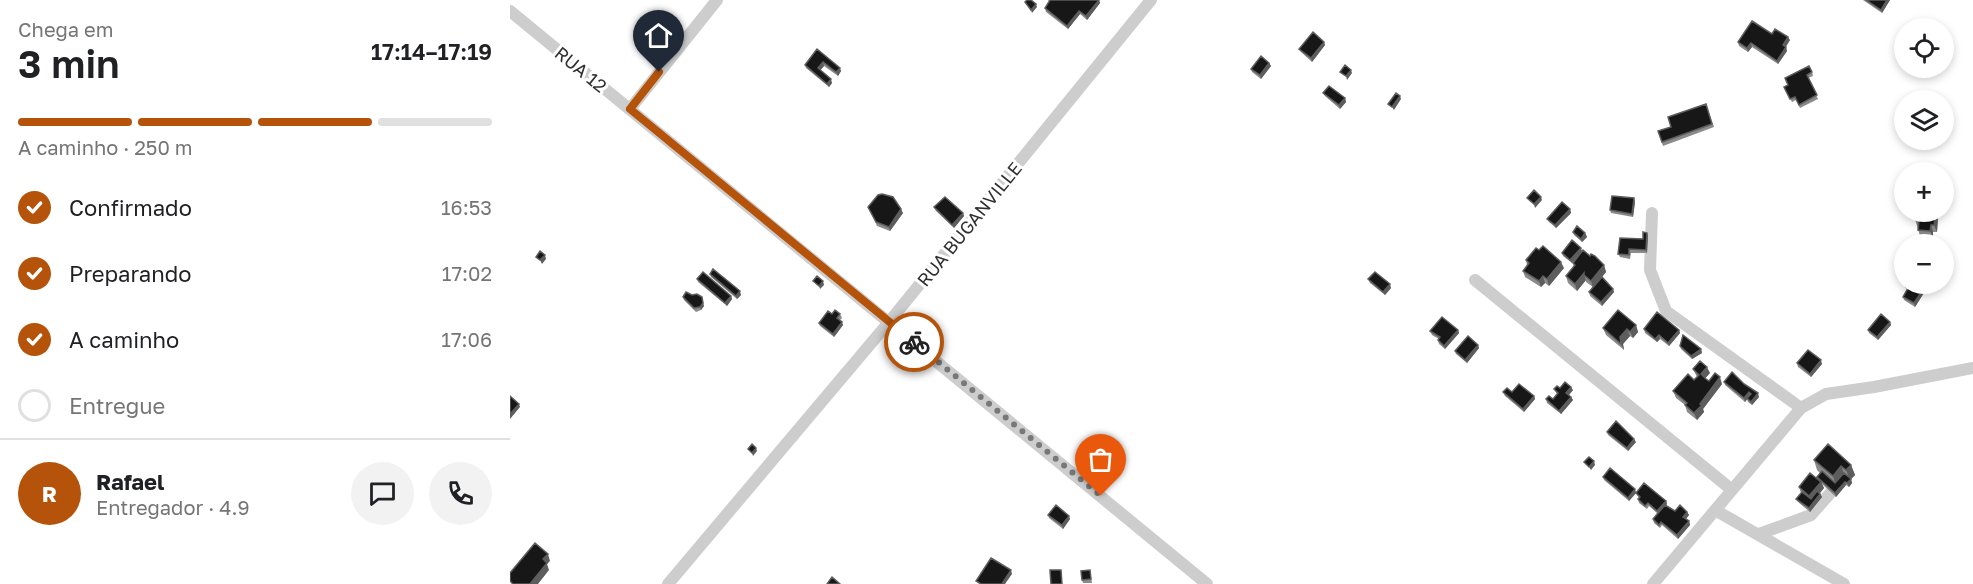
<!DOCTYPE html>
<html lang="pt">
<meta charset="utf-8">
<style>
:root{--surface:#fff;--page:#f2f2f2;--text:#202124;--muted:#757577;--line:#e0e0e0;--accent:#b45309}
body{margin:0;font-family:"Golos Text",sans-serif;background:var(--page);color:var(--text);height:100vh;display:flex;flex-direction:column;font-size:22px;white-space:nowrap}
*{box-sizing:border-box;margin:0}
p{font-size:20px;color:var(--muted)}
.icon{flex:none;width:33px;height:33px;fill:none;stroke:currentColor;stroke-width:2;stroke-linecap:round;stroke-linejoin:round}
.map{position:relative;flex:1;overflow:hidden}
.sheet{display:flex;flex-direction:column;background:var(--surface);width:510px}
.sheet>*{flex:none}
.tools{position:absolute;left:1384px;top:18px;display:grid;gap:12px}
.tools a{display:grid;place-items:center;width:60px;height:60px;border-radius:50%;background:var(--surface);box-shadow:0 3px 9px #0003;font-size:30px}
.pin{position:absolute;display:grid;place-items:center;width:51px;height:51px;color:#fff;margin:-62px -26px;border-radius:50% 50% 50% 0;rotate:-45deg;box-shadow:0 0 6px #0007}
.pin .icon{rotate:45deg}
.courier{position:absolute;display:grid;place-items:center;width:60px;height:60px;margin:-30px;border:4px solid #b45309;border-radius:50%;background:#fff;color:#222;box-shadow:0 2px 8px #0007}
.overview em{font-style:normal;font-weight:600}
.overview div{display:flex;flex-direction:column-reverse}
.overview{display:flex;align-items:center;justify-content:space-between;height:102px;padding:0 18px}
h1{font-size:39px;font-weight:600;line-height:45px}
.bar{display:grid;grid-template-columns:repeat(4,1fr);gap:9px 6px;align-content:center;height:72px;padding:0 18px}
.bar i{height:8px;border-radius:4px;background:var(--line)}
.bar .current{background:var(--accent)}
.bar p{grid-column:span 4}
.line{display:flex;align-items:center;gap:15px;padding:0 18px;border-top:2px solid var(--line)}
.line div{flex:1}
.round{display:grid;place-items:center;flex:none;width:63px;height:63px;border-radius:32px;background:var(--page)}
ol{padding:0 18px;list-style:none}
li{display:flex;align-items:center;gap:18px;height:66px}
li p{margin-inline-start:auto}
li .icon{padding:6px;border-radius:50%;background:var(--accent);color:#fff;stroke-width:4}
li:last-child{color:var(--muted)}
li i{width:33px;height:33px;border:3px solid var(--line);border-radius:50%}
main{display:flex;flex:1;min-height:0}
.map>svg:first-child{display:block}
.lines{fill:none;stroke-linecap:round;stroke-linejoin:round}
.minor{stroke:#cdcdcd;stroke-width:12}
.wall{fill:#8b8b8b}
.shaded-wall{fill:#5d5d5d}
.building{fill:#171717;stroke:#5d5d5d;stroke-width:1.5}
.done{stroke:#787878;stroke-width:6;stroke-dasharray:0 10.8}
.route{stroke:#b45309;stroke-width:8}
.labels{text-anchor:middle;dominant-baseline:central;stroke-width:6;stroke-linejoin:round;paint-order:stroke}
.street-label{font-size:18px;fill:#303030;stroke:#fff}
</style>
<main>
<section class="sheet">
<div class="overview"><div><h1>3 min</h1><p>Chega em</p></div><em>17:14–17:19</em></div>
<div class="bar"><i class="current"></i><i class="current"></i><i class="current"></i><i></i><p>A caminho · 250 m</p></div>
<ol>
<li><svg class="icon" aria-label="check" viewBox="0 0 24 24"><path d="M5 12l5 5 9-10"/></svg>Confirmado<p>16:53</p></li>
<li><svg class="icon" aria-label="check" viewBox="0 0 24 24"><path d="M5 12l5 5 9-10"/></svg>Preparando<p>17:02</p></li>
<li><svg class="icon" aria-label="check" viewBox="0 0 24 24"><path d="M5 12l5 5 9-10"/></svg>A caminho<p>17:06</p></li>
<li><i></i>Entregue</li>
</ol>
<div class="line" style="height:108px"><b class="round" style="background:var(--accent);color:#fff">R</b><div><b>Rafael</b><p>Entregador · 4.9</p></div><a class="round"><svg class="icon" aria-label="chat" viewBox="0 0 24 24"><path d="M4 5h16v11H9l-5 4z"/></svg></a><a class="round"><svg class="icon" aria-label="phone" viewBox="0 0 24 24"><path d="M5 4h4l2 5-3 2q2 4 5 5l2-3 5 2v4C11 20 4 13 5 4z"/></svg></a></div>
</section>
<div class="map">
<svg width="1463" height="584" viewBox="0 0 1463 584">
<rect width="100%" height="100%" fill="#fff"/>
<g class="lines">
<path class="minor" d="M0 11 697 584
M120 109 207 0
M1142 213 1140 270 1156 311 1291 408
M965 280 1222 490
M1205 510 1334 584
M1249 534 1301 515 1331 481
M158 584 379 322 641 0
M1143 584 1291 408 1316 394 1364 387 1463 368"/>
</g>
<path class="wall" d="M538 0H589L590 3 577 20 570 14 558 29 536 12 535 8 540 2Z
M1353 0H1380L1372 13Z
M1262 34 1280 40 1276 47 1277 51 1268 64 1242 47 1238 52 1229 46 1228 42Z
M814 42 815 45 802 62 791 52 789 49Z
M307 49 331 71 328 76 314 66 310 70 322 83 319 87 296 68 295 65Z
M759 63 761 66 751 79 742 72 741 69Z
M1302 72 1303 76 1298 78 1308 99 1290 108 1286 100 1282 102 1274 87Z
M813 93 835 98 836 102 830 109 815 96Z
M1196 104 1204 127 1153 146 1148 131 1161 127Z
M1124 198 1125 202 1123 217 1101 213 1100 210Z
M424 207 453 213 454 216 444 228 426 211Z
M1060 209 1061 213 1046 228 1039 222 1037 219Z
M360 210 393 213 380 231 367 226Z
M1403 212H1432L1431 217H1428L1427 232H1423V237L1410 236Z
M1063 232 1075 233 1077 237 1072 242 1064 235Z
M1137 233 1138 236 1137 253H1121L1120 259 1110 257 1108 254 1133 239Z
M1072 251 1062 263 1053 256 1052 253Z
M1080 256 1094 265 1096 272 1092 277 1103 289 1104 292 1092 306 1080 296 1079 292 1083 287 1076 282V280L1067 291 1058 283 1056 276 1064 267 1063 263Z
M1016 260 1054 268 1039 286 1035 283 1031 287 1015 277 1013 271 1017 265Z
M200 274 231 295 227 299 201 277Z
M187 279 221 296 222 299 217 306 188 282Z
M858 279 881 288 875 295 860 283Z
M1416 285 1417 288 1405 307 1394 300 1393 297 1397 290 1396 287Z
M173 297 194 306 191 310 186 312 174 300Z
M322 314H330L332 318 330 320 333 325 324 337 310 326 309 323Z
M1380 322 1381 325 1368 340 1359 333 1358 330Z
M1126 325 1128 332 1123 338 1120 336 1113 344 1114 350 1096 335 1093 328Z
M1134 329 1169 330 1170 333 1159 346 1150 339 1147 342 1135 333Z
M948 330 949 333 935 349 929 344 928 340 929 339 922 335 920 331Z
M968 345 969 348 957 363 946 354 945 351Z
M1170 346 1191 349 1192 353 1182 359 1171 349Z
M1287 363 1312 364 1301 377 1288 367Z
M1183 369 1200 373 1195 378 1199 381 1212 384 1193 409 1194 412 1187 420 1177 412 1175 405 1166 398 1163 391 1187 377Z
M1214 382 1249 397 1242 405 1238 402 1237 399 1235 402 1215 385Z
M1050 388 1063 390 1059 395 1061 397 1063 400 1051 414 1037 403 1036 399H1043L1047 394 1044 389Z
M993 392H1002L1024 396 1025 399 1014 412 995 396Z
M1097 432 1126 442 1118 451 1098 435Z
M1304 460 1341 465 1345 475 1341 479 1342 483 1339 487 1336 485 1326 497 1312 484 1314 488 1310 493 1312 497 1300 512 1288 502 1286 499 1291 493 1289 487 1308 479 1307 477 1310 473 1307 470Z
M1093 477 1125 489 1126 493 1156 501 1157 504 1156 505 1165 511 1177 512 1179 515 1176 519 1179 521 1180 525 1168 539 1152 525 1150 528 1144 523 1143 519 1147 513 1139 506 1137 509 1129 503 1128 499 1129 498 1126 493 1119 501 1094 480Z
M538 515 560 519 553 529 539 518Z
M580 570 582 583H573L572 580Z"/>
<path class="shaded-wall" d="M589 0 590 3 577 20 576 16Z
M1377 0H1380L1372 13 1371 10Z
M526 4 527 7 522 13 521 10Z
M569 11 570 14 558 29 557 26Z
M1278 37 1280 40 1274 49 1273 45Z
M814 42 815 45 802 62 801 58Z
M1241 43 1242 47 1238 52 1237 48Z
M1276 47 1277 51 1268 64 1267 61Z
M313 62 314 66 309 72 308 68Z
M759 63 761 66 751 79 750 75Z
M330 68 331 71 328 76 326 72Z
M841 70 842 73 837 80 836 76Z
M321 79 322 83 319 87 317 84Z
M890 96 891 99 884 110 882 107Z
M835 98 836 102 830 109 829 105Z
M1031 197 1032 200 1025 208 1024 204Z
M1124 198 1125 202 1123 217 1122 214Z
M391 209 393 213 380 231 379 227Z
M1060 209 1061 213 1046 228 1045 225Z
M1426 212 1428 217 1427 232 1424 225Z
M453 213 454 216 444 228 442 225Z
M1421 225 1423 232V237L1420 231Z
M1075 233 1077 237 1072 242 1071 239Z
M1137 233 1138 236 1137 253 1136 250Z
M1071 248 1072 251 1062 263 1060 260Z
M35 255 36 259 32 264 30 260Z
M1051 262 1054 268 1039 286 1037 279Z
M1094 265 1096 272 1083 288 1081 281Z
M1074 273V275L1076 280 1067 291 1065 284Z
M1033 276 1035 283 1031 287 1029 281Z
M313 281 314 285 310 289 309 286Z
M880 284 881 288 875 295 873 292Z
M1416 285 1417 288 1405 307 1404 303Z
M1103 289 1104 292 1092 306 1091 302Z
M230 291 231 295 227 299 226 296Z
M221 296 222 299 217 306 215 303Z
M192 297 194 306 191 310 190 307Z
M332 322 333 325 324 337 323 334Z
M1380 322 1381 325 1368 340 1367 337Z
M1126 325 1128 332 1123 338 1120 332Z
M1117 329 1120 336 1113 344 1114 350 1111 344 1110 337Z
M948 330 949 333 935 349 934 346Z
M1169 330 1170 333 1159 346 1158 343Z
M1149 335 1150 339 1147 342 1145 339Z
M968 345 969 348 957 363 955 360Z
M1191 349 1192 353 1182 359 1181 356Z
M1311 360 1312 364 1301 377 1300 374Z
M1197 367 1200 373 1193 381 1191 374Z
M1210 377 1212 384 1193 409 1194 412 1187 420 1184 413 1190 404Z
M1061 387 1063 390 1058 396 1056 393Z
M1239 392 1240 396 1235 402 1234 398Z
M1248 393 1249 397 1242 405 1241 402Z
M1024 396 1025 399 1014 412 1013 409Z
M1061 397 1063 400 1051 414 1049 411Z
M9 404 10 407 0 419V414Z
M1124 439 1126 442 1118 451 1117 448Z
M246 448 247 451 243 456 242 453Z
M1084 461 1085 465 1081 470 1079 467Z
M1341 465 1345 475 1340 480 1336 470Z
M1331 466 1335 476 1326 486 1323 476Z
M1341 479 1342 483 1339 487 1337 483Z
M1311 482 1314 488 1302 503 1299 496Z
M1335 482 1336 485 1326 497 1325 493Z
M1125 489 1126 493 1119 501 1118 498Z
M1310 494 1312 497 1300 512 1299 508Z
M1156 501 1157 504 1148 514 1147 511Z
M1177 512 1179 515 1175 520 1173 517Z
M559 516 560 519 553 529 552 525Z
M1179 521 1180 525 1168 539 1167 535Z
M38 554 40 561 37 564 39 570 28 584H20L33 559Z
M501 570 502 574 495 584H492Z"/>
<path class="building" d="M517 0H521L526 4 521 10 515 2Z
M540 0H589L576 16 569 11 557 26 535 8Z
M1356 0H1377L1371 10Z
M1242 21 1262 34 1265 29 1278 37 1273 45 1276 47 1267 61 1241 43 1237 48 1228 42Z
M803 32 814 42 801 58 789 49Z
M307 49 330 68 326 72 313 62 308 68 321 79 317 84 295 65Z
M751 56 759 63 750 75 741 69Z
M835 65 841 70 836 76 830 72Z
M1299 66 1302 72 1297 75 1307 95 1289 105 1285 97 1280 99 1274 87 1278 85 1275 78Z
M819 86 835 98 829 105 813 93Z
M886 93 890 96 882 107 878 104Z
M1196 104 1202 124 1152 142 1148 131 1161 127 1158 117Z
M1024 190 1031 197 1024 204 1017 198Z
M372 194 383 197 391 209 379 227 366 222 358 207 368 195Z
M1102 196 1124 198 1122 214 1100 210Z
M435 197 453 213 442 225 424 207Z
M1052 202 1060 209 1045 225 1037 219Z
M1406 212H1426L1424 225H1421L1420 231 1408 230 1409 220 1405 219Z
M1067 226 1075 233 1071 239 1063 232Z
M1133 232 1137 233 1136 250 1119 249V255L1108 254 1110 238 1133 239Z
M1062 240 1071 248 1060 260 1052 253Z
M1033 246 1051 262 1037 279 1033 276 1029 281 1013 271 1019 263 1016 260 1026 248 1029 250Z
M1073 250 1080 256 1081 254 1085 256 1094 265 1081 281 1074 275V273L1065 284 1056 276 1065 265 1063 263Z
M30 251 35 255 30 260 26 257Z
M1394 254 1395 255V264L1394 265 1389 260Z
M203 269 230 291 226 296 200 274Z
M193 272 221 296 215 303 187 279Z
M865 272 880 284 873 292 858 279Z
M307 276 313 281 309 286 303 281Z
M1092 277 1103 289 1091 302 1079 292Z
M1398 284H1414L1416 285 1404 303 1393 297 1398 288 1396 287Z
M176 292 182 295 187 294 192 297 193 303 190 307 184 308 173 297Z
M325 310 330 314 327 318 332 322 323 334 309 323 318 311 322 314Z
M1108 310 1126 325 1120 332 1117 329 1110 337 1111 344 1093 328Z
M1147 312 1169 330 1158 343 1149 335 1145 339 1134 329Z
M1371 314 1380 322 1367 337 1358 330Z
M932 317 948 330 934 346 928 340 930 337 920 331Z
M1173 335 1191 349 1181 356 1170 346Z
M958 336 968 345 955 360 945 351Z
M1298 350 1311 360 1300 374 1287 363Z
M1190 361 1197 367 1191 374 1196 379 1199 381 1205 373 1210 377 1190 404 1192 405 1184 413 1175 405 1177 403 1163 391 1178 374 1184 380 1189 375 1183 369Z
M1222 372 1234 384 1248 393 1241 402 1237 398 1241 394 1239 392 1234 398 1214 382Z
M1055 382 1061 387 1056 393 1061 397 1049 411 1036 399 1039 396 1043 399 1048 393 1044 389 1047 386 1050 388Z
M1009 384 1024 396 1013 409 993 392 997 388 1002 392Z
M0 396 9 404 0 414Z
M1106 421 1124 439 1117 448 1097 432Z
M242 444 246 448 242 453 238 449Z
M1318 444 1341 465 1336 470 1331 466 1323 476 1304 460Z
M1079 457 1084 461 1079 467 1074 462Z
M1100 468 1125 489 1118 498 1093 477Z
M1312 471 1325 483 1334 473 1341 479 1337 483 1335 482 1325 493 1307 477Z
M1300 473 1311 482 1299 496 1289 487Z
M1134 483 1156 501 1147 511 1138 503 1135 506 1128 499 1130 497 1126 493Z
M1307 491 1310 494 1299 508 1286 499 1292 492 1301 499Z
M546 505 559 516 552 525 538 515Z
M1155 505 1165 511 1170 505 1177 512 1173 517 1179 521 1167 535 1151 522 1149 525 1143 519Z
M25 543 38 554 33 559 37 563 20 584H3L0 581V573Z
M481 558 501 570 492 584H471L466 581Z
M540 570H551L552 584H541Z
M580 570 581 579 572 580 571 571Z
M322 577 330 584H317Z"/>
<g class="lines">
<path class="done" d="M404 342 591 496"/>
<path class="route" d="M149 72 120 109 404 342"/>
</g>
<g class="labels">
<g class="street-label">
<text transform="translate(71 69) rotate(39)">RUA 12</text>
<text transform="translate(459 224) rotate(-51)">RUA BUGANVILLE</text>
</g>
</g>
</svg>
<div class="tools">
<a><svg class="icon" aria-label="locate" viewBox="0 0 24 24"><circle cx="12" cy="12" r="6"/><path d="M12 2v4M12 18v4M2 12h4M18 12h4"/></svg></a>
<a><svg class="icon" aria-label="layers" viewBox="0 0 24 24"><path d="M12 4l9 5-9 5-9-5zM3 14l9 5 9-5"/></svg></a>
<a>+</a>
<a>−</a>
</div>
<div class="pin" style="left:591px;top:496px;background:#ea580c"><svg class="icon" aria-label="bag" viewBox="0 0 24 24"><path d="M5 8h14l-1 12H6zM9 8a3 3 0 0 1 6 0"/></svg></div>
<div class="pin" style="left:149px;top:72px;background:#1f2937"><svg class="icon" aria-label="home" viewBox="0 0 24 24"><path d="M3 11l9-7 9 7M6 9v11h12V9"/></svg></div>
<div class="courier" style="left:404px;top:342px"><svg class="icon" aria-label="bike" viewBox="0 0 24 24"><circle cx="6" cy="16" r="4"/><circle cx="18" cy="16" r="4"/><path d="M6 16l4-8h5l3 8M10 8l3 8H6M13 5h3"/></svg></div>
</div>
</main>
